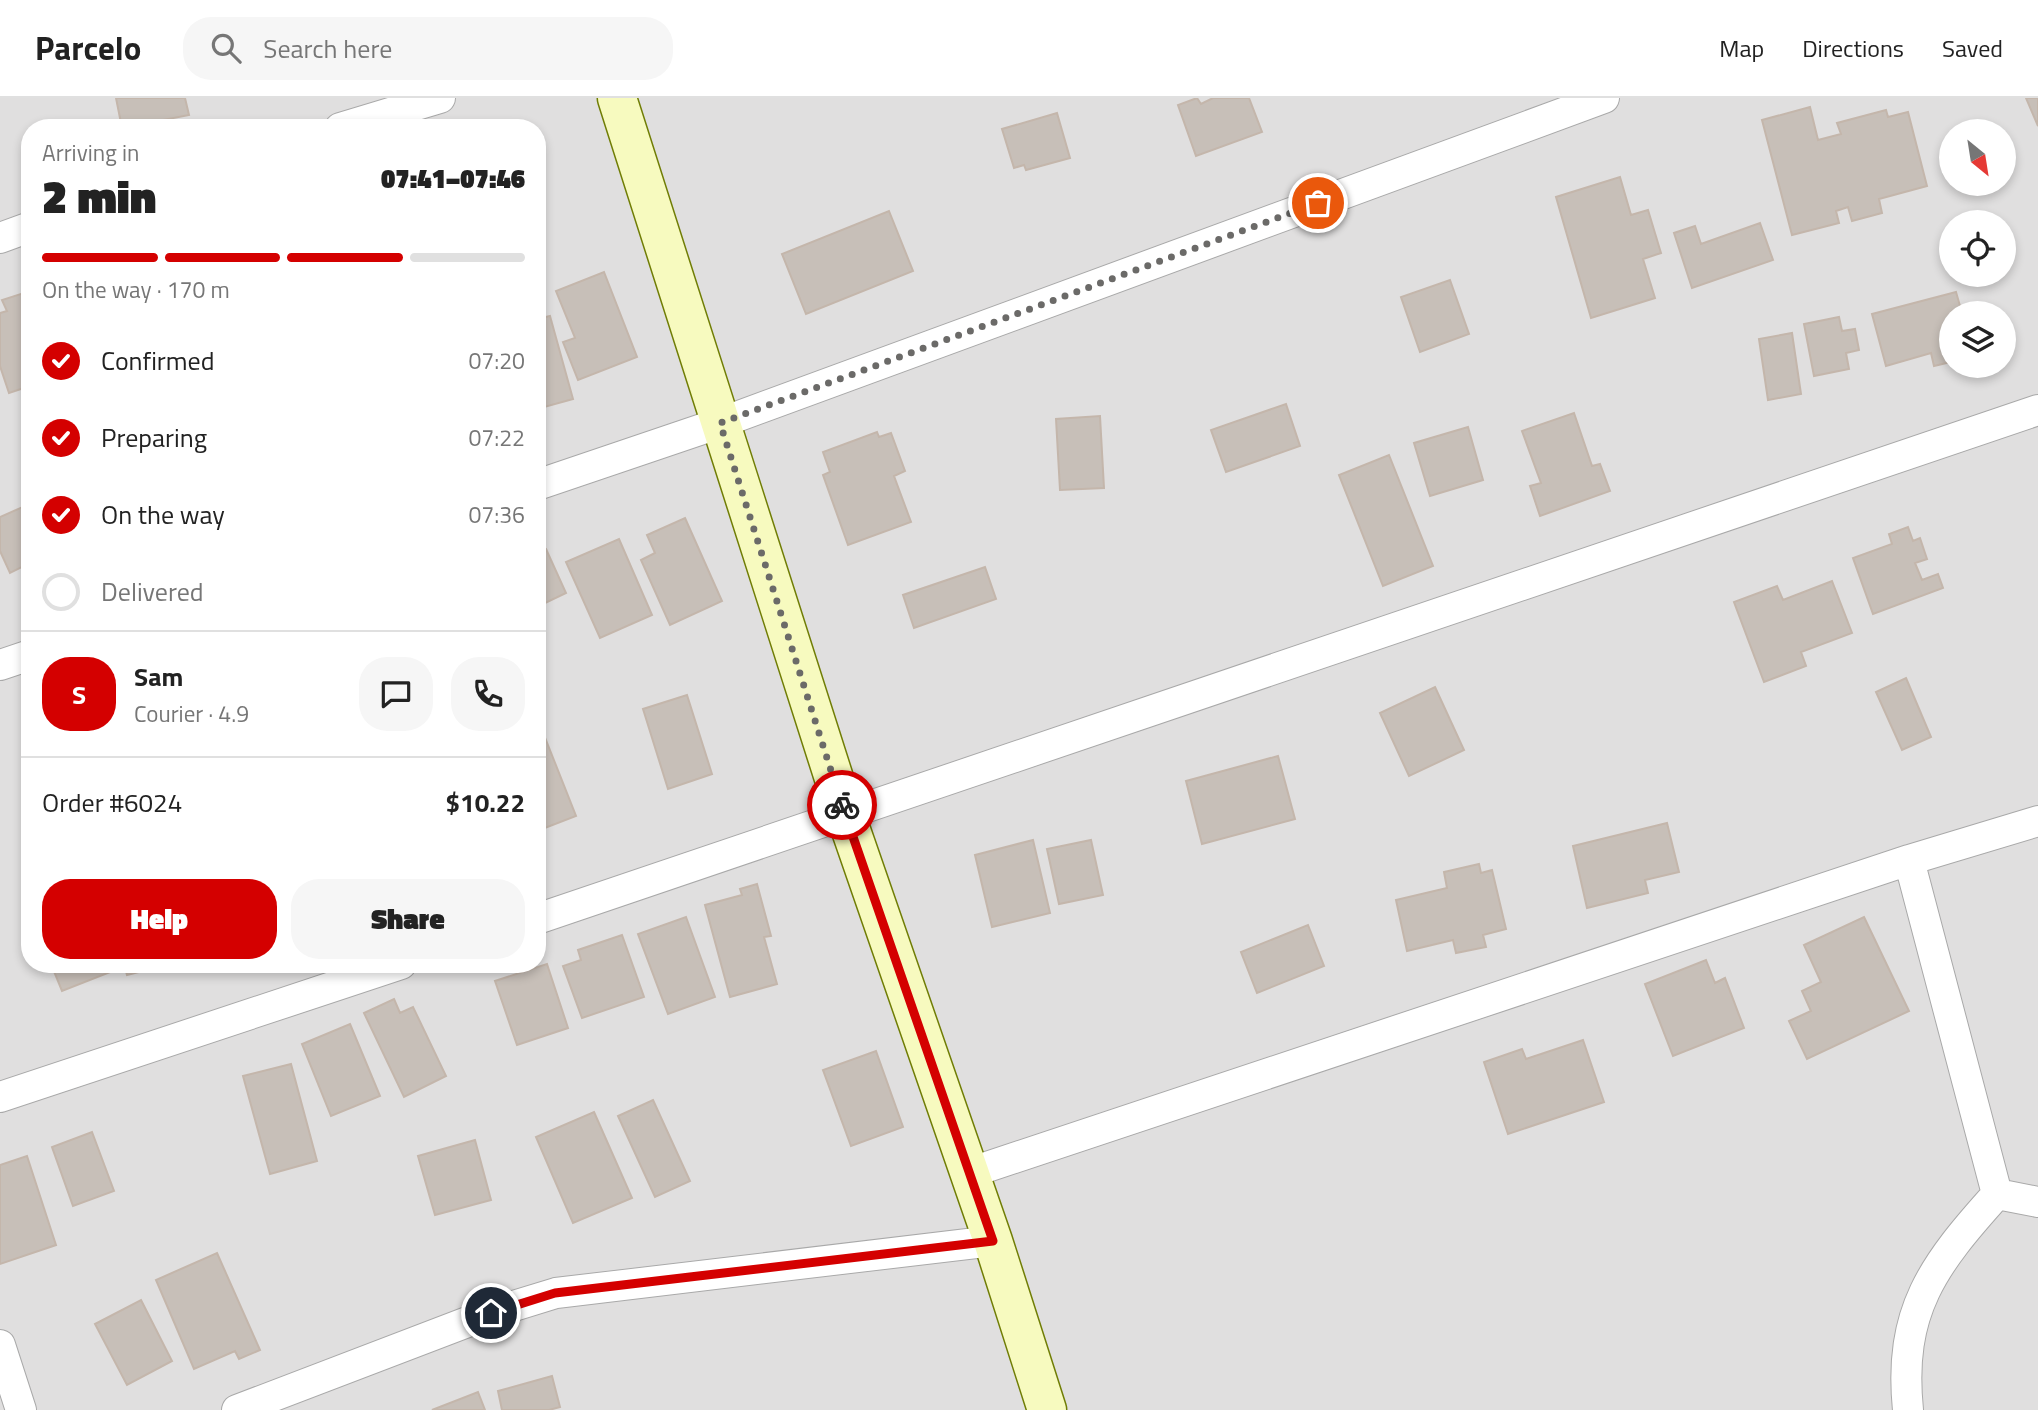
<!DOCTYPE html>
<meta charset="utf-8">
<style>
:root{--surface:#fff;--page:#f6f6f6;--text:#222;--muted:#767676;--line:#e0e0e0;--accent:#d40000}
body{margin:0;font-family:"Titillium Web",sans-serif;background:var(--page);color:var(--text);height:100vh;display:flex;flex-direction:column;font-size:26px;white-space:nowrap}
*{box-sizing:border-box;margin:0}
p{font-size:23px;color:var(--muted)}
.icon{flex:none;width:38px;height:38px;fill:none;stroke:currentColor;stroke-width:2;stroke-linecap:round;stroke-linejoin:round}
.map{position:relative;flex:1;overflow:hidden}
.sheet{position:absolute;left:21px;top:21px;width:525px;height:854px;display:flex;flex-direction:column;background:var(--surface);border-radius:28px;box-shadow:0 4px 10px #0003}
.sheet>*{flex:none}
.needle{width:46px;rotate:150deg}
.fabs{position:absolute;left:1939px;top:21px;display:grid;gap:14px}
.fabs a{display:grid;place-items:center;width:77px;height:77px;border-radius:50%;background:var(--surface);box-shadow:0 4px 10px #0003;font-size:35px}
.pin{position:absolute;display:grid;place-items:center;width:60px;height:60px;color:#fff;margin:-30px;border:4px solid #fff;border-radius:50%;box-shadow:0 2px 7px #0007}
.courier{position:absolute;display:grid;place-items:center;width:70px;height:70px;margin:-35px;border:5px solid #d40000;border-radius:50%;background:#fff;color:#222;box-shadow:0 2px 9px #0007}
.head em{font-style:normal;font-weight:800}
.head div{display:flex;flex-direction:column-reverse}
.head{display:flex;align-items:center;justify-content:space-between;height:119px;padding:0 21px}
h1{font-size:46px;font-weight:800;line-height:52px}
.bar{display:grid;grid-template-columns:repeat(4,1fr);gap:10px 7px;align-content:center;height:84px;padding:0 21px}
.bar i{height:9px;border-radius:5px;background:var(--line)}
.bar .on{background:var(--accent)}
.bar p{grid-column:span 4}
.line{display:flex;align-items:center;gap:18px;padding:0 21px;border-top:2px solid var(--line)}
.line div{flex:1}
.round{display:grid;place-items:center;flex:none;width:74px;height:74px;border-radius:28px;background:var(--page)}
ol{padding:0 21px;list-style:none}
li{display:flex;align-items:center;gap:21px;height:77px}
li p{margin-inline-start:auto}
li .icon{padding:7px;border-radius:50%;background:var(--accent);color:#fff;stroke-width:4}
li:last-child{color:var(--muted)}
li i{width:38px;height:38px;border:4px solid var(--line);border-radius:50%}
.cta{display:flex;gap:14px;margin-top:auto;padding:14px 21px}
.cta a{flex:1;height:80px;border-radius:28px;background:var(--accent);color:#fff;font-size:28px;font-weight:800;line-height:80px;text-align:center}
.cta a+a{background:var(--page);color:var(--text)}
header{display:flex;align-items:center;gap:42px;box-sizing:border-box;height:98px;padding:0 35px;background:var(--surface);border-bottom:2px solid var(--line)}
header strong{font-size:33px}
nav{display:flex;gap:38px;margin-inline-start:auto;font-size:24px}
.search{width:490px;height:63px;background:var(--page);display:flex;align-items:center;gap:18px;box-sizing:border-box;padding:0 24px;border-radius:28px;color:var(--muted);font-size:26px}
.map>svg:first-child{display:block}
.residential{fill:#e0dfdf;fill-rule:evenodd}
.building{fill:#c7bfb8;stroke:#c4b6ab;stroke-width:2}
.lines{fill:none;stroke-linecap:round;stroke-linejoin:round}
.street-casing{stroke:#a9a9a9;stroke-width:32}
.secondary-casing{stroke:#707d05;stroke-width:41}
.street{stroke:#fff;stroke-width:30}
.secondary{stroke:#f7fabf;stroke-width:38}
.done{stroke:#6b6a68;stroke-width:7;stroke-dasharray:0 12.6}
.route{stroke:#d40000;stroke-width:9}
</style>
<header>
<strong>Parcelo</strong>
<div class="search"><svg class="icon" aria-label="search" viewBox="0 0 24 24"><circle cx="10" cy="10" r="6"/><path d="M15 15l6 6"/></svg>Search here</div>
<nav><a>Map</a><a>Directions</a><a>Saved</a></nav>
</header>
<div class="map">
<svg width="2038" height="1312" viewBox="0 0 2038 1312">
<rect width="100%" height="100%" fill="#f2efe9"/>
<path class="residential" d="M0 0H2038V1312H0ZM30 30H537V866H30ZM1951 33H2004V86H1951ZM1951 124H2004V177H1951ZM1951 215H2004V268H1951Z"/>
<path class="building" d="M116 0H185L189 17 122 30Z
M1197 0 1201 6 1213 0H1249L1262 34 1196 58 1178 7Z
M2026 0H2038V28Z
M1810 9 1818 42 1841 36 1837 25 1886 12 1888 19 1908 14 1927 88 1879 101 1882 115 1852 123 1848 109 1836 113 1839 125 1792 137 1762 22Z
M1057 15 1070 60 1026 72 1024 67 1014 70 1002 31Z
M1620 79 1631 117 1648 112 1661 155 1643 161 1655 200 1591 220 1556 99Z
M889 113 913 173 806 216 782 156Z
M1760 125 1773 162 1692 190 1674 135 1695 128 1701 146Z
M604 174 637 259 578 282 563 244 575 240 556 193Z
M1450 182 1469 236 1420 254 1401 199Z
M30 193V288L9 295 0 268V215L7 213 2 202Z
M1956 194 1962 215H1951V264L1934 268 1931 255 1886 268 1872 216Z
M550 218 573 301 537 311V221Z
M1839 219 1842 233 1855 231 1859 252 1846 255 1849 271 1814 278 1804 226Z
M1792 235 1801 296 1768 302 1759 241Z
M1286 306 1300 348 1226 374 1211 332Z
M1574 315 1592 368 1600 366 1610 393 1540 418 1530 388 1541 385 1522 333Z
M1100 318 1104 390 1060 392 1056 321Z
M1468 329 1483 382 1430 398 1414 345Z
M877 334 879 339 891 335 905 373 894 378 911 424 848 447 823 377 830 374 823 354Z
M1389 357 1433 468 1383 488 1339 377Z
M25 408 30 419V465L10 475 0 453V419Z
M685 420 722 503 670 527 641 462 655 455 647 437Z
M1908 429 1913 443 1920 440 1927 461 1915 465 1922 482 1938 476 1943 490 1873 516 1853 460 1892 446 1889 436Z
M619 441 652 517 600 540 566 464Z
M546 451 566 495 537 509V455Z
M985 469 996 501 914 530 903 497Z
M1832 483 1852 535 1801 554 1806 568 1764 584 1734 504 1777 488 1783 502Z
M1906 580 1931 639 1902 652 1876 594Z
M1435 589 1464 652 1409 678 1380 615Z
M687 597 712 676 668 691 643 611Z
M544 637 576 718 537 733V639Z
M1278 658 1295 721 1202 746 1186 683Z
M1667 725 1679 774 1645 782 1648 795 1587 810 1573 748Z
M1033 742 1050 815 992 829 975 757Z
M1091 742 1103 797 1059 806 1047 751Z
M1479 766 1481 775 1492 772 1506 831 1483 837 1486 849 1456 855 1453 842 1407 853 1396 802 1447 790 1444 774Z
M757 786 771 838 764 839 777 886 730 899 705 807 742 797 740 791Z
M686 819 715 899 668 916 638 836Z
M1864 819 1909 913 1807 961 1789 923 1811 913 1802 893 1821 884 1804 847Z
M1308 827 1324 868 1257 895 1241 854Z
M622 837 644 899 582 920 563 868 581 862 578 852Z
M1706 862 1715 885 1725 880 1744 930 1673 958 1645 886Z
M51 866H116L118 871 62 893Z
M124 866H170L127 877Z
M547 866 568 930 517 947 495 883Z
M394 901 400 915 413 909 446 978 404 999 364 915Z
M350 926 380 998 331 1018 302 946Z
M1583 942 1604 1004 1508 1036 1484 964 1522 951 1526 961Z
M876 953 903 1029 851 1048 823 972Z
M291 966 317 1063 270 1076 243 978Z
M653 1002 690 1083 655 1099 618 1018Z
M594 1014 632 1100 573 1125 536 1039Z
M92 1034 114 1093 73 1108 52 1049Z
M475 1042 491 1102 435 1117 418 1058Z
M27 1058 56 1147 0 1166V1067Z
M217 1155 260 1252 239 1261 235 1253 194 1271 156 1182Z
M141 1202 172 1263 127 1287 95 1226Z
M552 1278 560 1309 549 1312H502L498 1293Z
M478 1294 485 1312H432Z"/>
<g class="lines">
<defs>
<path id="street" d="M340 30 440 0
M0 140 30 129
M537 387 720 325 1604 0
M0 567 30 557
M1909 762 1997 1096 2038 1104
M537 821 2038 312
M0 999 401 866
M969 1075 1909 762 2038 723
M0 1247 21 1312
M237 1312 491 1215 556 1195 993 1143
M1908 1312C1898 1213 1933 1167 1997 1096"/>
<path id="secondary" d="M617 0 846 718 993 1143 1047 1312"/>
</defs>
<use href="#street" class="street-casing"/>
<use href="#secondary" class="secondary-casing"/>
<use href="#street" class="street"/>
<use href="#secondary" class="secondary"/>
</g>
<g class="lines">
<path class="done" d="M842 707 720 325 1318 105"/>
<path class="route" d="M491 1215 555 1195 993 1143 842 707"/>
</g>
</svg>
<div class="fabs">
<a><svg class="needle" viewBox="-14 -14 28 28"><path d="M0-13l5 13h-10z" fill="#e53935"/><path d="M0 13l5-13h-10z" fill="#767676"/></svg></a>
<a><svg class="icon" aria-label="locate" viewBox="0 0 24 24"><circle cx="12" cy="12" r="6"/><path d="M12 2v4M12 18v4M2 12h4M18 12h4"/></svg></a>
<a><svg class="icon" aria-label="layers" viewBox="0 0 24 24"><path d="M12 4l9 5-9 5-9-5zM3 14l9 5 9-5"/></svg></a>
</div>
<div class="pin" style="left:1318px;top:105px;background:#ea580c"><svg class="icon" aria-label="bag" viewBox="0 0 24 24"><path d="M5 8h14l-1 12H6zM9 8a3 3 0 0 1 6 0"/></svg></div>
<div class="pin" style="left:491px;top:1215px;background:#1f2937"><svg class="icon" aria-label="home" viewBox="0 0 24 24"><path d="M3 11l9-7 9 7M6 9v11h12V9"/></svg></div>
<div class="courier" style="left:842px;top:707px"><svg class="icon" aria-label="bike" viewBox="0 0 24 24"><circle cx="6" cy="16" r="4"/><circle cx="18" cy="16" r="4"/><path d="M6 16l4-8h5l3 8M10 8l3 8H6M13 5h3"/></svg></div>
<section class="sheet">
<div class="head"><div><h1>2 min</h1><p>Arriving in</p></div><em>07:41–07:46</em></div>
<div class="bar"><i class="on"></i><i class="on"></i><i class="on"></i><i></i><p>On the way · 170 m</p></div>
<ol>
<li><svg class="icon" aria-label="check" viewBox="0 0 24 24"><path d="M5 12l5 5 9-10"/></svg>Confirmed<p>07:20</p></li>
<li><svg class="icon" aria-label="check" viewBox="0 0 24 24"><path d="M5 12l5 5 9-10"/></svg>Preparing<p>07:22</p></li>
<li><svg class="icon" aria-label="check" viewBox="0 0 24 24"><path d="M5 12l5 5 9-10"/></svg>On the way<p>07:36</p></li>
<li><i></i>Delivered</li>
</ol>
<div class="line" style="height:126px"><b class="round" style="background:var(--accent);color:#fff">S</b><div><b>Sam</b><p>Courier · 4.9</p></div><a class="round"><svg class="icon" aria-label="chat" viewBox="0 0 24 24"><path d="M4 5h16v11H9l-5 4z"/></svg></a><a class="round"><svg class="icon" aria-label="phone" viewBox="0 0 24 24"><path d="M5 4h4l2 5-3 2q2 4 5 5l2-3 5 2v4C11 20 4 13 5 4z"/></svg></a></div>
<div class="line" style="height:91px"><div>Order #6024</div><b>$10.22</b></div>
<div class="cta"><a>Help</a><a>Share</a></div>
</section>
</div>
